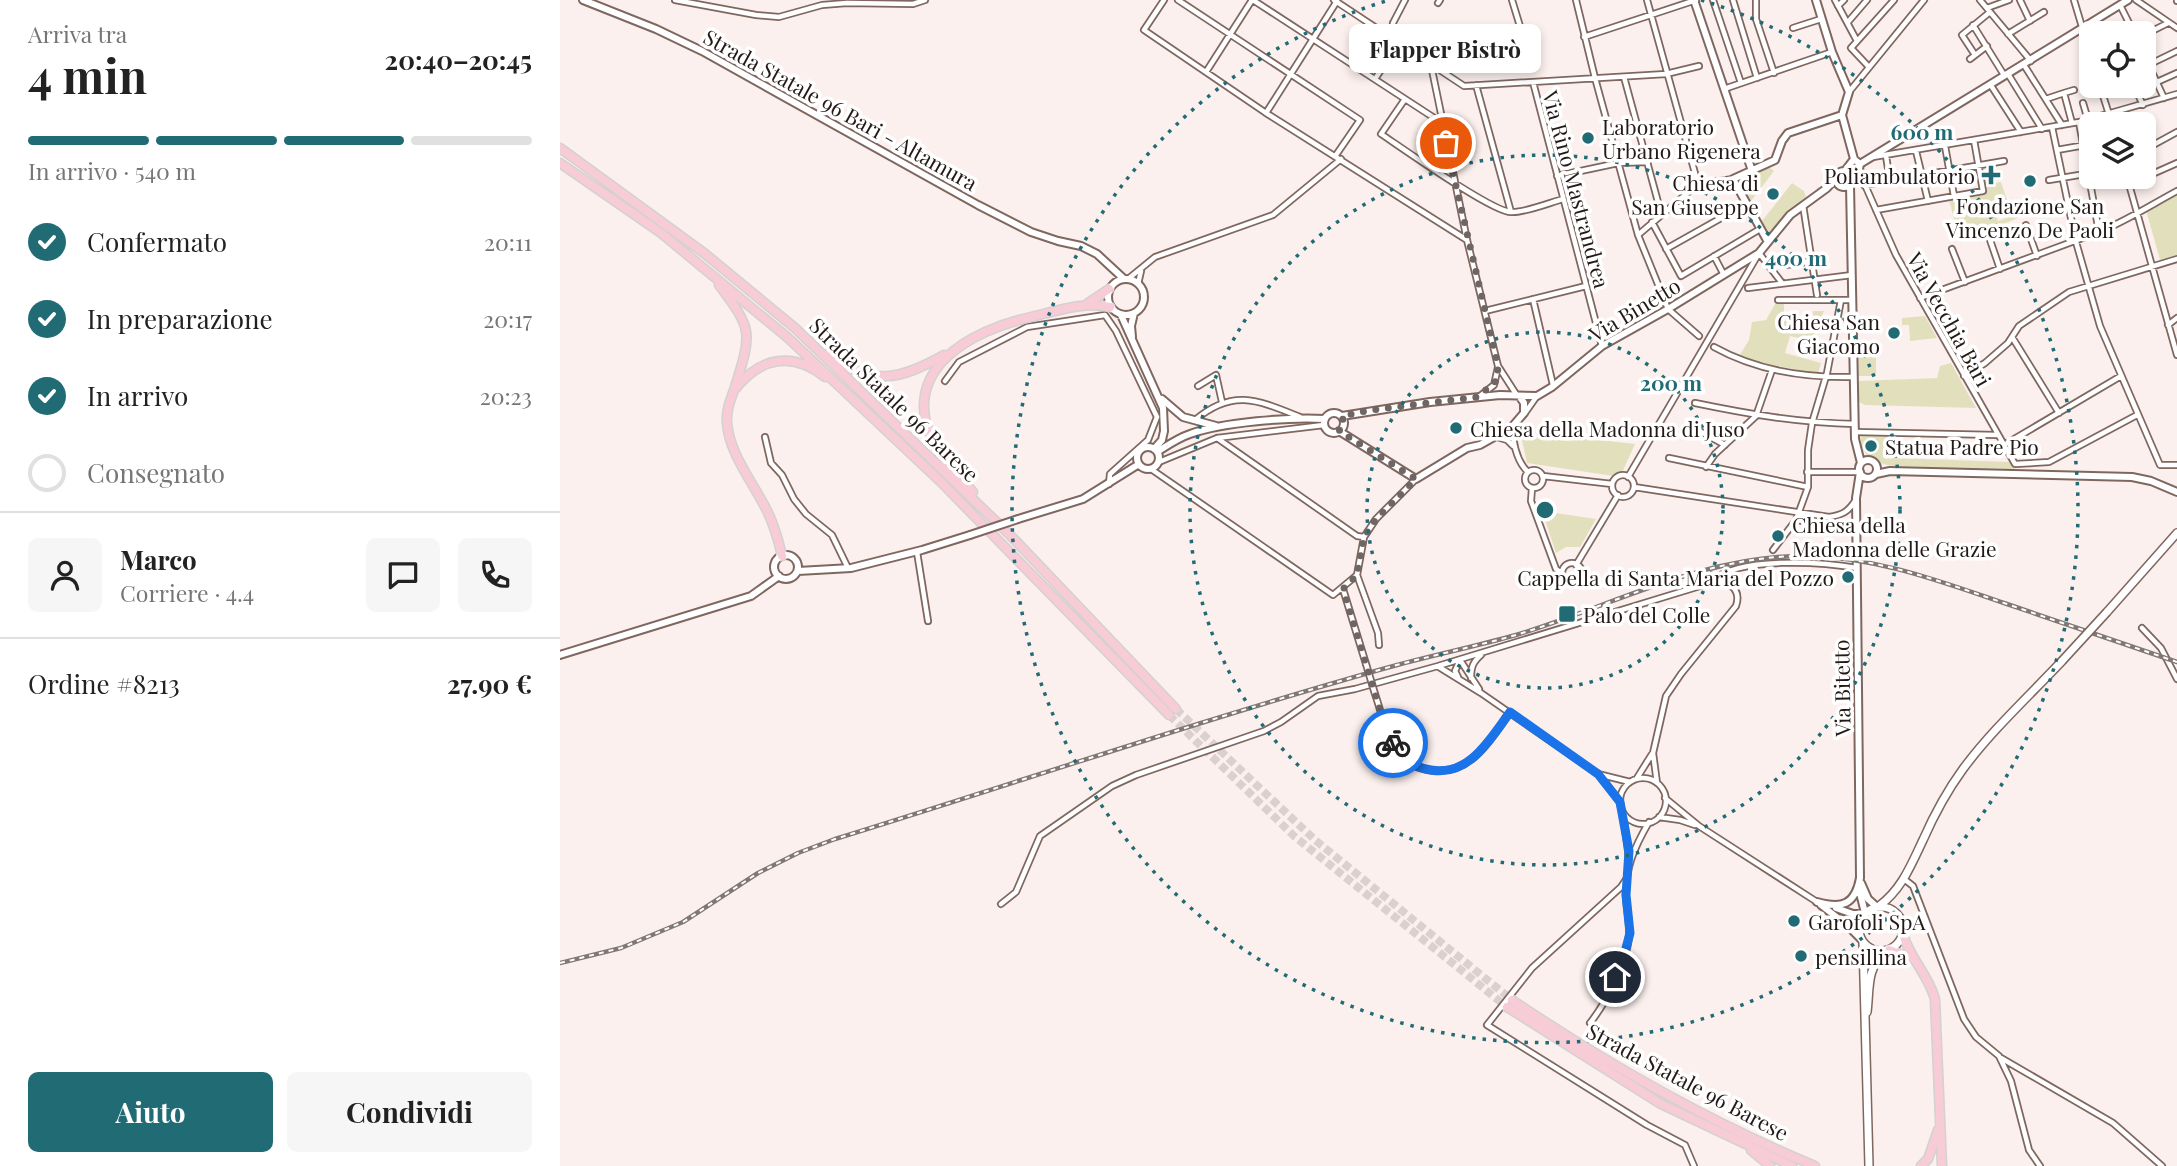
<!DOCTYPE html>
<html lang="it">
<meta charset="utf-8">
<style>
:root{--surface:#fff;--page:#f6f6f6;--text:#222;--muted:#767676;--line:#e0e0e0;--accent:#216b75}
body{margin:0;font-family:"Playfair Display",serif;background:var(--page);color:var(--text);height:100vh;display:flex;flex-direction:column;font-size:26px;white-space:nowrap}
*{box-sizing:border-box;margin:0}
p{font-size:23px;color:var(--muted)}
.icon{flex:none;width:38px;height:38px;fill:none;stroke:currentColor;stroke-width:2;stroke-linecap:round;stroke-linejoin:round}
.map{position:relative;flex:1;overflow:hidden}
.panel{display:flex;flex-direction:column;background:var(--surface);width:560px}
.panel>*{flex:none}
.buttons{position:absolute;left:1519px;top:21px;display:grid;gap:14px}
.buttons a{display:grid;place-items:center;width:77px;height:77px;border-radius:10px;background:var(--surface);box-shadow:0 4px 10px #0003;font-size:35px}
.pin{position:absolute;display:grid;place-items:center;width:60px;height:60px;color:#fff;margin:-30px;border:4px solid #fff;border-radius:50%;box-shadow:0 2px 7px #0007}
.courier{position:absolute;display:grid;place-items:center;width:70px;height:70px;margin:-35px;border:5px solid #1a73e8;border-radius:50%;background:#fff;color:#222;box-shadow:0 2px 9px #0007}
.bubble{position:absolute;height:49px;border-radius:10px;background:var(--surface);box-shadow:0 4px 10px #0003;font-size:23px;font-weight:700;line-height:49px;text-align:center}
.head em{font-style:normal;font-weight:700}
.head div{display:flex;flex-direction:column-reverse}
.head{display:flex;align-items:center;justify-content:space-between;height:119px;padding:0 28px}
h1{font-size:46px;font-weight:700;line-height:52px}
.bar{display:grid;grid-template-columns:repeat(4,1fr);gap:10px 7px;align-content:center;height:84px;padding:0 28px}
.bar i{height:9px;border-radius:5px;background:var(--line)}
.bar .selected{background:var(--accent)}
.bar p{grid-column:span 4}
.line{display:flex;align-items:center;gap:18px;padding:0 28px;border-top:2px solid var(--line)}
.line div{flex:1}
.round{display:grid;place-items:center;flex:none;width:74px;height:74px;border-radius:10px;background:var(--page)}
ol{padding:0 28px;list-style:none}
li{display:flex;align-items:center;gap:21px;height:77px}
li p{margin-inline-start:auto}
li .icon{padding:7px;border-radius:50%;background:var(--accent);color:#fff;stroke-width:4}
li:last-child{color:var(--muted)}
li i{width:38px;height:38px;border:4px solid var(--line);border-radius:50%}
.primary-button{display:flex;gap:14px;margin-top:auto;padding:14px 28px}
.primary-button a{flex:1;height:80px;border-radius:10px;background:var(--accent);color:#fff;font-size:28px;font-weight:700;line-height:80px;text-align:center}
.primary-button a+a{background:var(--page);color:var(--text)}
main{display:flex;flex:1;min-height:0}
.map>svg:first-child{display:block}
.green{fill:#e2e0bc}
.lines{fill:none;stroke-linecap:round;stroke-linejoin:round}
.trunk-tunnel{stroke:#dbd0cd;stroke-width:8;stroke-dasharray:8 4;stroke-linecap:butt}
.minor-casing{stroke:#7f6760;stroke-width:8}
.tertiary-casing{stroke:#7f6760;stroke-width:10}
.secondary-casing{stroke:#7f6760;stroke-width:10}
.trunk-casing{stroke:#d3d1d1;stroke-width:11}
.minor{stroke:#fff;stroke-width:4.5}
.tertiary{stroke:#fff;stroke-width:6}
.secondary{stroke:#fff;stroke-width:7}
.trunk{stroke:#f7ccd7;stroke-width:8}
.rail-casing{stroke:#817875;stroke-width:4.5}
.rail{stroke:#fff;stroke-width:2;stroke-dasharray:5;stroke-linecap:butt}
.minor-bridge-casing{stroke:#7f6760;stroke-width:8;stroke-linecap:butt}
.tertiary-bridge-casing{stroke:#7f6760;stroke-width:10;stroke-linecap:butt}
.secondary-bridge-casing{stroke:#7f6760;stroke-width:10;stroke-linecap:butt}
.minor-bridge{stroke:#fff;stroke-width:4.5}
.tertiary-bridge{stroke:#fff;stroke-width:6}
.secondary-bridge{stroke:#fff;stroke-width:7}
.done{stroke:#6f6562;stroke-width:7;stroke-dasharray:0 12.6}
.route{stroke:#1a73e8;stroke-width:9}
.ring{fill:none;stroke:#216b75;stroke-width:3.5;stroke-dasharray:3.5 7}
.poi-dot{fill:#216b75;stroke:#fff;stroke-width:2.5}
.labels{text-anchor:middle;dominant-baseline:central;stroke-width:7;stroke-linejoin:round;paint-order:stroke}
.street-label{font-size:21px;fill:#231a17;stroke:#fff}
.poi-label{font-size:21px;fill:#231a17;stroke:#fff;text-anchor:start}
.centre{fill:#216b75;stroke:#fff;stroke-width:3.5}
.ring-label{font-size:21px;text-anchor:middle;font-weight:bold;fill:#216b75;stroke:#fff;stroke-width:7;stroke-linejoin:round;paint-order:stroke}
</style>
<main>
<section class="panel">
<div class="head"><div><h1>4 min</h1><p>Arriva tra</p></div><em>20:40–20:45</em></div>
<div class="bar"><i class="selected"></i><i class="selected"></i><i class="selected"></i><i></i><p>In arrivo · 540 m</p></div>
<ol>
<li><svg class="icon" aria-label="check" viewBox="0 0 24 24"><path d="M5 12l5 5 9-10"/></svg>Confermato<p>20:11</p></li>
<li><svg class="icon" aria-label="check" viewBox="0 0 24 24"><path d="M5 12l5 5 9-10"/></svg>In preparazione<p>20:17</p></li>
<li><svg class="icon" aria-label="check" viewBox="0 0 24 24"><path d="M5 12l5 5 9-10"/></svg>In arrivo<p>20:23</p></li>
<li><i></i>Consegnato</li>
</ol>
<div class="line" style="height:126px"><a class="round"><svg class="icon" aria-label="person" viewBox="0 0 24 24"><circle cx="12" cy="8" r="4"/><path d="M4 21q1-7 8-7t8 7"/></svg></a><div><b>Marco</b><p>Corriere · 4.4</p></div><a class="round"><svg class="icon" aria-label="chat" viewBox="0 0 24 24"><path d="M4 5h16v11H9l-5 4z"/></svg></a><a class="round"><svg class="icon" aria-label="phone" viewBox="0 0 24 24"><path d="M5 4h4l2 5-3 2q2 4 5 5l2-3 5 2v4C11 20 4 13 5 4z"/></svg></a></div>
<div class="line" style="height:91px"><div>Ordine #8213</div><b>27.90 €</b></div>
<div class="primary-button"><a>Aiuto</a><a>Condividi</a></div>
</section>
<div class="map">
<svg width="1617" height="1166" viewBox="0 0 1617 1166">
<rect width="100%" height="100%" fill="#fbf0ed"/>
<path class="green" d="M1209 167 1214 171 1191 201 1180 182Z
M1422 172 1427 176 1430 184 1441 182 1448 203 1435 209 1438 221 1457 214 1458 218 1400 242 1389 200 1425 192Z
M1232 183 1244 191 1246 197 1222 217 1209 234 1202 221Z
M1617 195V255L1600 260 1586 210Z
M1224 303V321H1253V311H1264L1256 329 1254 342 1250 341 1249 345 1238 342 1239 338 1230 336 1225 353 1261 363 1258 374 1178 358 1189 340 1192 322 1206 320 1215 304Z
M1365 316 1377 338 1350 341 1349 325H1342V318Z
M1316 341V376H1298V343Z
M1391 363 1416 408 1305 405 1299 402V381L1377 378 1380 366Z
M960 431 1075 444 1060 477 967 463Z
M1300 435H1333V458L1450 462 1456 471C1424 470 1340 473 1315 461 1304 456 1301 446 1300 435Z
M982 511 1036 519 1020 547H1006L996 553Z"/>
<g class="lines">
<path class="trunk-tunnel" d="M616 709 755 840 952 1000
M609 715 734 836 947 1007"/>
<defs>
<path id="minor" d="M115 0 196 15 219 17 262 5 287 3 353 4 365 0
M604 0 584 30 706 113 907 240
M618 0 800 120 776 155
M693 0 882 123
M774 0 904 86 1106 74 1139 66
M952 0 963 36
M1016 0 1035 78 1078 235 1108 309 1139 336
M1087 0 1138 184
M1153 0 1181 83
M1173 0 1197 78
M1196 0V19L1214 73
M1275 0 1297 41
M1420 0 1471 61
M1460 0 1470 21
M1514 0 1531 57
M1576 0 1617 28
M1617 0V1
M878 3 880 0
M1560 5 1574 33
M1278 6 1284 0
M1427 8 1449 0
M1288 22 1307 0
M833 23 845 0
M1413 25 1444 75
M1233 28 1261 19
M1448 34 1484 12
M1584 35 1608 23
M1024 37 1136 0
M832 38 833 23
M1415 55 1402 35 1430 12
M1584 55 1604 98
M1410 59 1427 46
M871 65 907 240 938 366 956 394
M1464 65 1502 125
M1308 66 1291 48 1334 0
M1584 67 1617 51
M646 72 692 0
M1448 74 1482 129
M1064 77 1101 213
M815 79 839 43
M973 82 1042 346
M1597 82 1617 73
M1430 84 1461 132
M916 85 951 212
M1540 86 1552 124
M1574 86 1583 105
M1164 89 1272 52
M1289 92 1364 0
M1504 93 1514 90
M845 99 821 134C842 148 932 212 951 212 964 213 989 203 1003 199
M1486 99 1504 93 1512 123
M1523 103 1528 120
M706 113 777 1
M1519 122 1539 232
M1492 127 1516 242 1540 326 1600 465H1617
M1385 146 1394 196
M1497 150 1531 144
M1584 150 1617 132
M1356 151 1368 201
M1326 156 1330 181
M1313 157 1519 122 1617 94
M1444 161 1305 185 1336 255 1455 464 1489 462 1577 415
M1590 175 1617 163
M997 176 1058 163 1088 162
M1567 177 1617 355
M1489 180 1531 173
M1569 185 1590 175 1584 155
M1243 205 1257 295
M1316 210 1423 191 1414 140
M1092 222 1121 276 1200 229
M1466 225 1477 256
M1078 235 1138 184 1173 179
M1429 237 1440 269
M1106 249 1186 204
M1392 249 1405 282
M1154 256 1164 275
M1226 265 1252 261
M568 279 595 257 713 215 781 159
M578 284 581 271
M1188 288 1292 275
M1360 298 1539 232C1566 221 1591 205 1617 191
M973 299 993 385
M1218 300H1292
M925 311 1026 286
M1608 325 1617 318
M1452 337 1499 413
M1154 347C1197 371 1244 378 1293 377
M1404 376 1425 363 1448 343 1459 326 1509 292 1617 259
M385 381 399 362 467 327 545 315 556 331 597 417 588 440 550 474 549 484
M638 386 656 375 662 402
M920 396 934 385 938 367
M1135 403C1188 414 1240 423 1295 424
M965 413 977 396
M635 420C673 388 698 400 740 417
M952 427C953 442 956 461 968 472
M1134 428 1165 445
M1295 432 1437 435
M205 437 211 463 222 475 234 499 246 514 272 535 288 568
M937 437 947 440 953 446
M657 438 797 536 804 537
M1444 445 1561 376
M1109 458 1248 487
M599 462 657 438 764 425
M1146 467 1155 454 1196 416 1212 370
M591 469 773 595 797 575 804 537 816 519 856 479
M965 479a9 9 0 1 1 18 0a9 9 0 1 1-18 0Z
M1247 472H1300
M1052 486a11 11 0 1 1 22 0a11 11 0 1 1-22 0Z
M983 476 1052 484
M1068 477 1199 253 1222 283
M1074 487 1269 517C1282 515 1288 512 1295 501
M972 488 971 501 996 569 1002 573
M1236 520 1274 525 1296 533
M1213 550 1236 520 1248 487V450L1252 423 1267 373 1281 300
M357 552 368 621
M1002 573a10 10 0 1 1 20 0a10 10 0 1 1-20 0Z
M1016 565 1058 495
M797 575 818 633 819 645
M1152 581C1178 556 1262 562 1297 568
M783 589 806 664
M1582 628 1601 648 1617 679
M900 660 919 689
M879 667 921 693 1038 774 1070 782
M898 677 895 671 900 660
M911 678C911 667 913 662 921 655
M815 694C822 714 826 737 839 754 846 763 856 768 867 770 910 777 928 743 950 713
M1039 774 1059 801
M1077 778 1092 754
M1060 801a23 23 0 1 1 46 0a23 23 0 1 1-46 0Z
M1105 798 1139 826 1257 902
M1063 813 1069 859
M1099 817 1120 820 1135 825
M1067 878 1061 887 972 968 927 1025 1087 1125 1125 1145 1134 1166
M1344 879 1353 886 1404 1019 1416 1037 1439 1056 1451 1081 1469 1150 1480 1166
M441 904 456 892 480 836 552 786 576 775 704 731 721 722 758 696 795 689 878 666 1150 583C1167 579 1182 588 1176 606L1121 674 1106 696 1093 753 1097 783
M1030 1023C1046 1003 1067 962 1069 936 1070 923 1067 911 1066 898 1064 870 1075 846 1089 822
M1441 1058 1553 1123 1602 1166"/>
<path id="tertiary" d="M23 0 96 29 142 51 418 205 471 232 498 241 521 246 537 254 564 279
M1134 0 1192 171
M1256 0 1272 52 1289 92 1282 115 1294 159
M1300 164 1568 0
M1299 169 1305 185
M1276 179a8 8 0 1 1 16 0a8 8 0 1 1-16 0Z
M1284 172 1294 159 1300 164 1299 169 1292 179
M1290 185 1295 439 1301 463
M1208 242 1173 179 1215 160 1222 141 1228 133 1282 115
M548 297a18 18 0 1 1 36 0a18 18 0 1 1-36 0Z
M561 315 603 408 604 431 602 440 594 449
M572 337 571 326 574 313
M602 399 623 417 656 426
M764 423a10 10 0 1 1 20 0a10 10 0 1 1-20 0Z
M782 416 870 402 940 395 977 396 992 387 1042 346 1108 309 1199 253 1230 215 1267 188 1276 178
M779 431 856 479 907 448 920 445 952 427 964 413V403L960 397
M577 458a11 11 0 1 1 22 0a11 11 0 1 1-22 0Z
M597 452C608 445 618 438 630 434 663 422 730 417 765 419
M1299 469a9 9 0 1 1 18 0a9 9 0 1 1-18 0Z
M1316 474 1330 471 1572 477 1591 481 1617 492
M458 519 523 499 579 464
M214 567a12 12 0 1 1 24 0a12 12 0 1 1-24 0Z
M238 571 291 568 362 550 410 535
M0 655 191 596 219 576
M1301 883 1308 899 1317 907
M1299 889 1305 913
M1257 902C1282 909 1295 905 1300 878L1296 498 1300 472
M1261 905 1288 926 1301 939
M1276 908 1293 914H1304"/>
<path id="secondary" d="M1547 612 1617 533
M1319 906C1342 889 1351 865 1363 840 1374 815 1387 791 1403 769 1432 730 1469 696 1502 661
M1299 929a22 22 0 1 1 44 0a22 22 0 1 1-44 0Z
M1303 942 1309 1166
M1307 1012C1310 988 1306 969 1325 952"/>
<path id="trunk" d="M0 148 144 253 235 328 449 534 616 709
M0 163 101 233 227 337 381 482 609 715
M159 285C193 330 192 332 175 387 171 399 166 409 167 423 169 452 191 480 204 505 213 521 218 538 222 556
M528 303 549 289
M268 354C311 387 340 380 384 355
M176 388C201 357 233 351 265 377
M413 492C399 476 382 461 373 442 338 369 412 330 471 317 497 311 524 301 550 307
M1343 934C1350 959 1368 974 1375 999L1382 1166
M1329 950 1351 958
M952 1000C1047 1064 1149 1122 1255 1166
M947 1007 1101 1104 1232 1166
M1191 1150 1210 1166
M1361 1166 1368 1159 1378 1130"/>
</defs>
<use href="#minor" class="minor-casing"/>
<use href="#tertiary" class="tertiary-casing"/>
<use href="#secondary" class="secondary-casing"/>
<use href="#trunk" class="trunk-casing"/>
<use href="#minor" class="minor"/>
<use href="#tertiary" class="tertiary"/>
<use href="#secondary" class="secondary"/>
<use href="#trunk" class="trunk"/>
<defs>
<path id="rail" d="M0 963 61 948 123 922 198 873 238 853 275 839C459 782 641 720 826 668 869 656 913 647 956 635 1052 606 1144 555 1246 556 1316 557 1379 581 1444 603 1502 623 1559 642 1617 662"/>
</defs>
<use href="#rail" class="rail-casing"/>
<use href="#rail" class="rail"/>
<defs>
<path id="minor-bridge" d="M806 664 815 694"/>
<path id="tertiary-bridge" d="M410 535 458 519"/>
<path id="secondary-bridge" d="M1502 661 1547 612"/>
</defs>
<use href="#minor-bridge" class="minor-bridge-casing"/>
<use href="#tertiary-bridge" class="tertiary-bridge-casing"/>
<use href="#secondary-bridge" class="secondary-bridge-casing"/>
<use href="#minor-bridge" class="minor-bridge"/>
<use href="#tertiary-bridge" class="tertiary-bridge"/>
<use href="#secondary-bridge" class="secondary-bridge"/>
</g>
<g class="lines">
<path class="done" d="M833 743 828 736 783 589 797 575 804 537 816 519 856 479 779 431 784 424 782 416 811 410 918 397 937 380 938 366 886 143"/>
<path class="route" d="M833 743C842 759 852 767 871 770 909 777 930 739 950 712L1038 774 1060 802 1069 851 1066 895 1070 933 1064 956 1055 977"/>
</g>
<g class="ring">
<circle cx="985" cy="510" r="178"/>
<circle cx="985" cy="510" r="355"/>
<path d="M1141 0A533 533 0 1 1 829 0"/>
</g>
<g class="poi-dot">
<circle cx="1028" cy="138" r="7"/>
<path d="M1427.5 164.5h7v7h7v7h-7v7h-7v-7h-7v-7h7z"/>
<circle cx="1470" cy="181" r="7"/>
<circle cx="1213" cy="194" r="7"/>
<circle cx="1334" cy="333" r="7"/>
<circle cx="896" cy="428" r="7"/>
<circle cx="1311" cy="446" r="7"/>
<circle cx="1218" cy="536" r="7"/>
<circle cx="1288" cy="577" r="7"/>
<rect x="998" y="605" width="18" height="18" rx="3.5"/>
<circle cx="1234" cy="921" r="7"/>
<circle cx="1241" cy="956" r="7"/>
</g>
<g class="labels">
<g class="street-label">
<text transform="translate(281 109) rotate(29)">Strada Statale 96 Bari - Altamura</text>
<text transform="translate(1017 189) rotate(75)">Via Rino Mastrandrea</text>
<text transform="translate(1074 309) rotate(-31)">Via Binetto</text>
<text transform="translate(1390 319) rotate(61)">Via Vecchia Bari</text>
<text transform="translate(335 399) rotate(44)">Strada Statale 96 Barese</text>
<text transform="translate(1281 688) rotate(-91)">Via Bitetto</text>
<text transform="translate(1128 1081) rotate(28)">Strada Statale 96 Barese</text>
</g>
<g class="poi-label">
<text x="1042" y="126">Laboratorio<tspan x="1042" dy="24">Urbano Rigenera</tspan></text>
<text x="1415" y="175" text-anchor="end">Poliambulatorio</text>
<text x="1199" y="182" text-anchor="end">Chiesa di<tspan x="1199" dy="24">San Giuseppe</tspan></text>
<text x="1470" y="205" text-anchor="middle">Fondazione San<tspan x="1470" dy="24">Vincenzo De Paoli</tspan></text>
<text x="1320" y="321" text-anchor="end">Chiesa San<tspan x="1320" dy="24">Giacomo</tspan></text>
<text x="910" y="428">Chiesa della Madonna di Juso</text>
<text x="1325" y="446">Statua Padre Pio</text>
<text x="1232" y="524">Chiesa della<tspan x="1232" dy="24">Madonna delle Grazie</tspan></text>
<text x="1274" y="577" text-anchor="end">Cappella di Santa Maria del Pozzo</text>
<text x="1023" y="614">Palo del Colle</text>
<text x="1248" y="921">Garofoli SpA</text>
<text x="1255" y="956">pensillina</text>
</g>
</g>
<circle cx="985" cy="510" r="10" class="centre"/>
<g class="ring-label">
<text x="1362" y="140">600 m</text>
<text x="1236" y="266">400 m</text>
<text x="1111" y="391">200 m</text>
</g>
</svg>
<div class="buttons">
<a><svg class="icon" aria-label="locate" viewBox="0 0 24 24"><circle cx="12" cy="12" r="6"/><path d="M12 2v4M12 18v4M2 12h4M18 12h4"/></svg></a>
<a><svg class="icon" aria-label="layers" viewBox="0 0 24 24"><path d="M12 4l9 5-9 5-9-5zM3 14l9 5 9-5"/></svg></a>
</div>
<div class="pin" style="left:886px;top:143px;background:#ea580c"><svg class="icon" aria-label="bag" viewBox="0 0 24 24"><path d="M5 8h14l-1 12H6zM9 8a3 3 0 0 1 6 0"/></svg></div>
<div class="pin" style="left:1055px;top:977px;background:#1f2937"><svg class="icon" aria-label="home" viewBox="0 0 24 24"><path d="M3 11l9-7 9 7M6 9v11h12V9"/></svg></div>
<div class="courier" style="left:833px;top:743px"><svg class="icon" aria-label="bike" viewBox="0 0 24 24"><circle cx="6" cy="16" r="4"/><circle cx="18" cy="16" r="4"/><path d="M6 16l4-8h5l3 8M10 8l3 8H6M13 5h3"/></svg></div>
<div class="bubble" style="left:789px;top:24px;width:192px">Flapper Bistrò</div>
</div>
</main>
